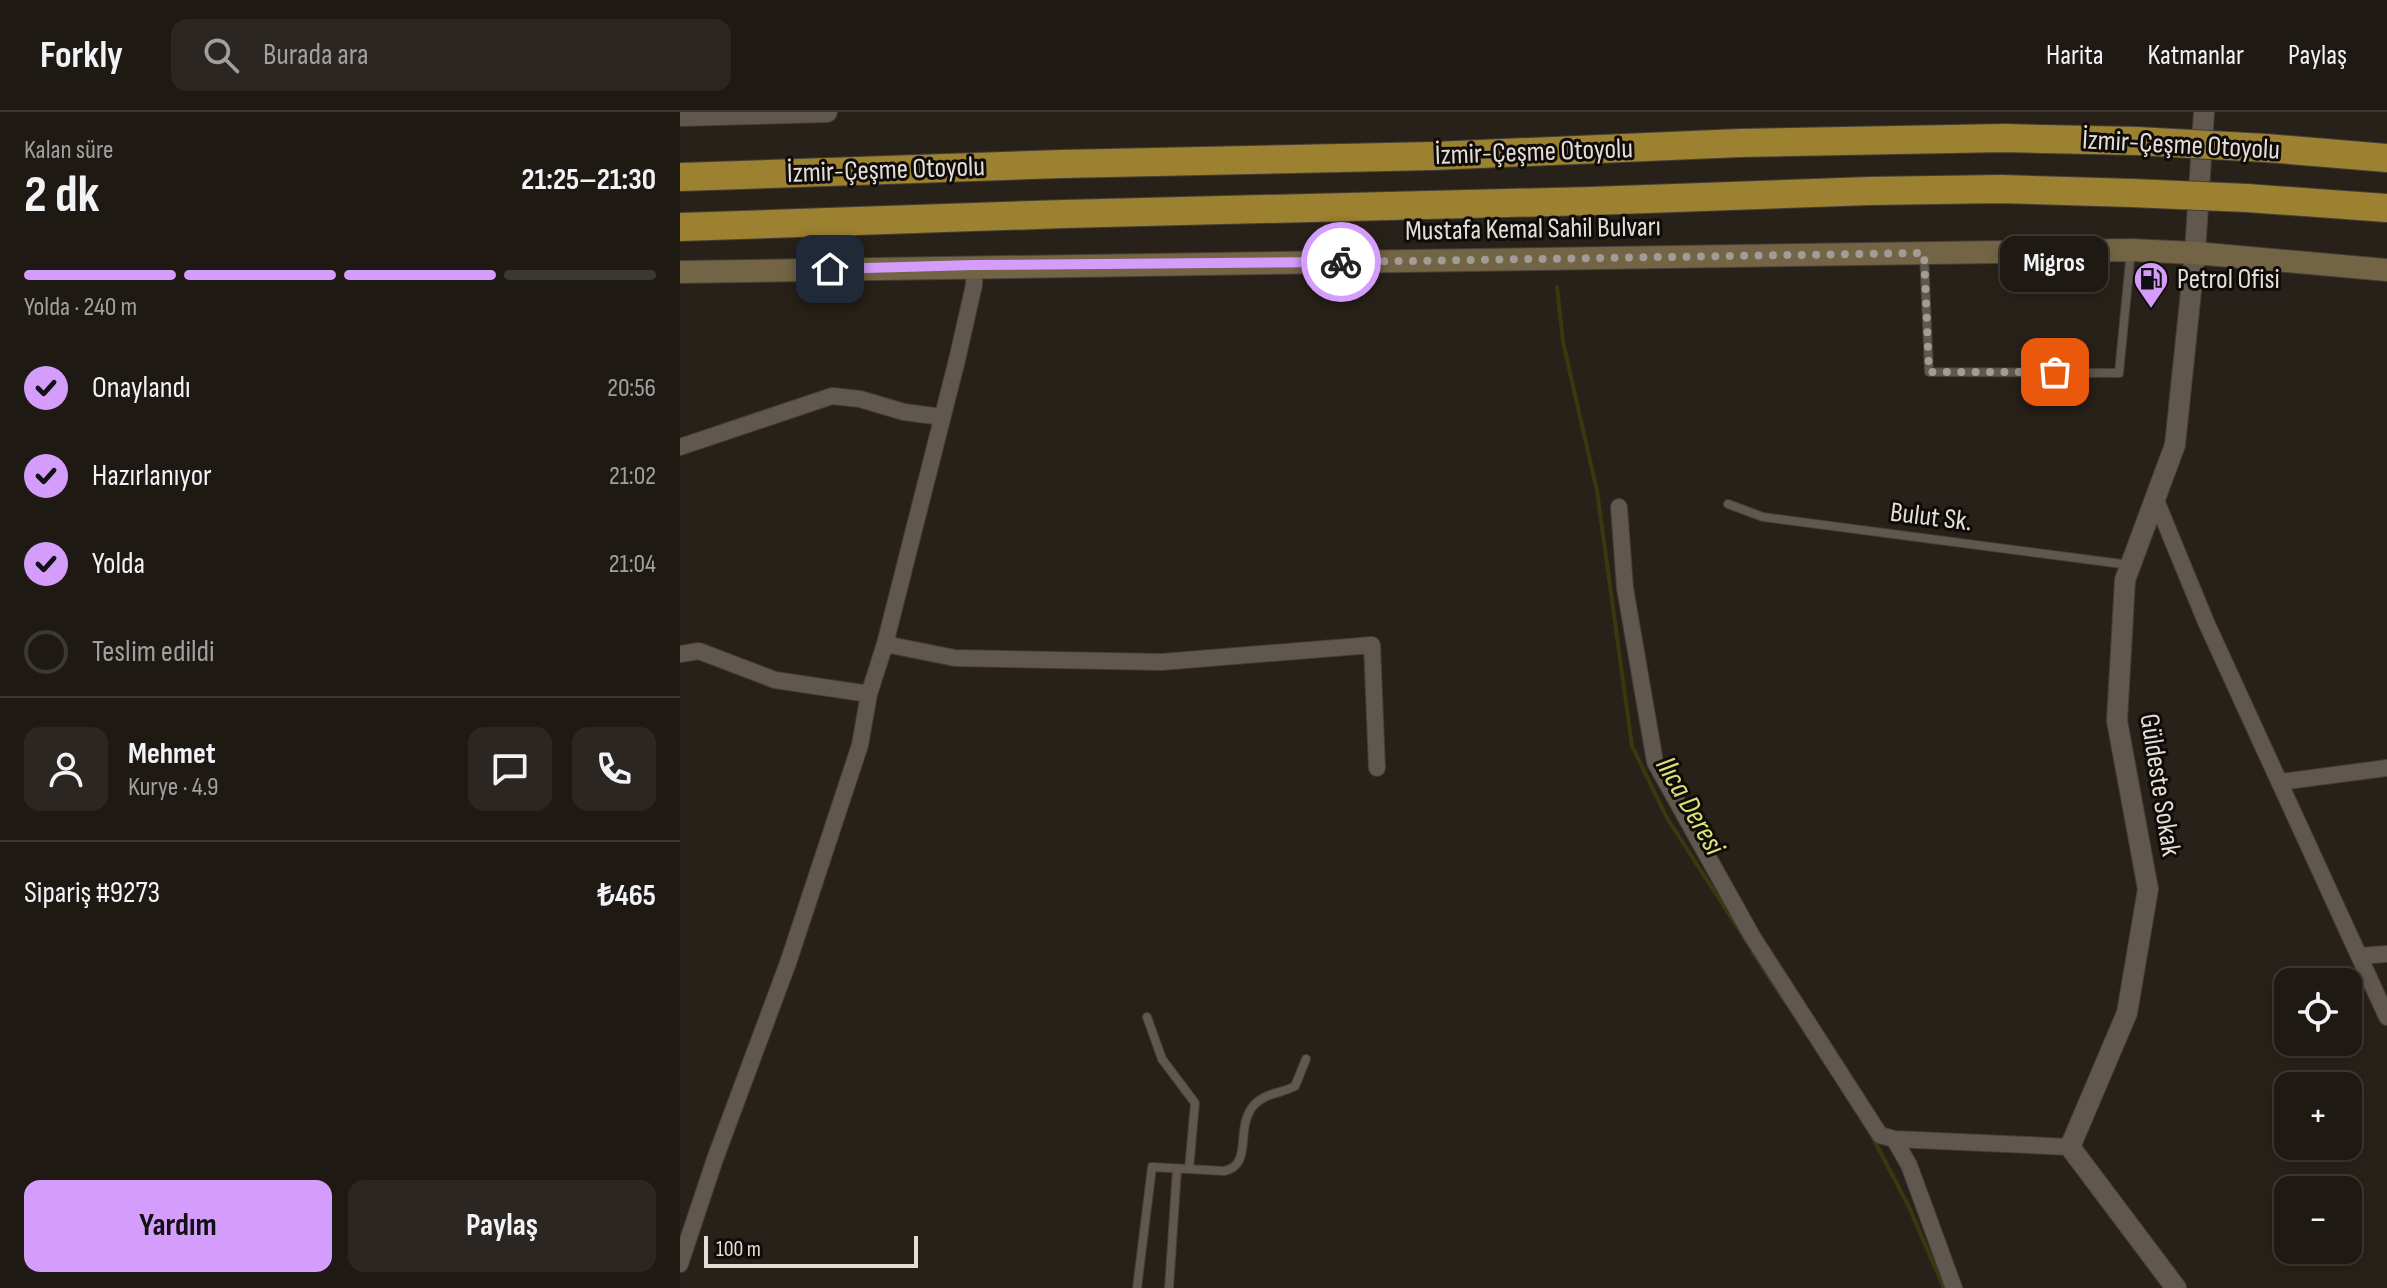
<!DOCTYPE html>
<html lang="tr">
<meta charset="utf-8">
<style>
:root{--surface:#1e1913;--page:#2b2621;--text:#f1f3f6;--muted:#a1a0a0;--line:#3c3833;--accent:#d49cfb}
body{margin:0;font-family:"Sofia Sans Condensed",sans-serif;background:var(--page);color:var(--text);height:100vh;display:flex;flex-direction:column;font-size:30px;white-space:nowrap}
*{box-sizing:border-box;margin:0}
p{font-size:26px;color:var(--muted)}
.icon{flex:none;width:44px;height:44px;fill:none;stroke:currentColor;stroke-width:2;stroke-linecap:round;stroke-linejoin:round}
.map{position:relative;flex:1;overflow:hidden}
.sheet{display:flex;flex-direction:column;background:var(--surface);width:680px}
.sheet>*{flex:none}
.buttons{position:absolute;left:1594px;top:856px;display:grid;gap:16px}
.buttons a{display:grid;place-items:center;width:88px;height:88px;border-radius:16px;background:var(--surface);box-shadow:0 4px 12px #0003,0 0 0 2px var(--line);font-size:40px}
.scale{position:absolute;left:24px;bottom:20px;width:214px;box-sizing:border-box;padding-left:8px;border:4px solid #e4ded9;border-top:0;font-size:22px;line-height:28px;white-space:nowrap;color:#e4ded9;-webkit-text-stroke:6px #0f0b08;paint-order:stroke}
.pin{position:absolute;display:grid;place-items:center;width:68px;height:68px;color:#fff;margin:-34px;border-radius:16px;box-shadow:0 4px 12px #0006}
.courier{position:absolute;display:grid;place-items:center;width:80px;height:80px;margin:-40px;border:6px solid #d49cfb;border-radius:50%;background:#fff;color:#222;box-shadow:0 2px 10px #0007}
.bubble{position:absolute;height:56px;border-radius:16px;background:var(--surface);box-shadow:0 4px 12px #0003,0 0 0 2px var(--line);font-size:26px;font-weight:700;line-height:56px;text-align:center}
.head em{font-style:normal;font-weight:700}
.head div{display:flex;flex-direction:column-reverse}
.head{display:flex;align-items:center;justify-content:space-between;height:136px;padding:0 24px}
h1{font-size:52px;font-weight:700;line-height:60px}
.bar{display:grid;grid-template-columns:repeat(4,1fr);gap:12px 8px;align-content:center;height:96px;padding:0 24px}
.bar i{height:10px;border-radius:6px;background:var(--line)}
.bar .active{background:var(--accent)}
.bar p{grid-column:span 4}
.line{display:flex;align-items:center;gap:20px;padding:0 24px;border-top:2px solid var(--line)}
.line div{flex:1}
.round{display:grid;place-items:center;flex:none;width:84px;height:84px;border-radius:16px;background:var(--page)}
ol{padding:0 24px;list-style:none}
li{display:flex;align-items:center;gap:24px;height:88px}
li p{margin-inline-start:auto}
li .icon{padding:8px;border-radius:50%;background:var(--accent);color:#111;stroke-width:4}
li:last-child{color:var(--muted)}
li i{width:44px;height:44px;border:4px solid var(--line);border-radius:50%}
.primary-button{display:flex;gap:16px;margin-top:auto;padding:16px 24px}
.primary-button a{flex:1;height:92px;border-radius:16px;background:var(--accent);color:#111;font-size:32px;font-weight:700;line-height:92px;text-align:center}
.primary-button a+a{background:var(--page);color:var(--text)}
header{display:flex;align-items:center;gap:48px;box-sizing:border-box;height:112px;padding:0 40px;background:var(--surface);border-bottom:2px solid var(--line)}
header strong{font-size:38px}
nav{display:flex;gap:44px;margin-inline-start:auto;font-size:28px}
.search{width:560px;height:72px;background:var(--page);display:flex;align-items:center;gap:20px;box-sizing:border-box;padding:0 28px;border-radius:16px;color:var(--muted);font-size:30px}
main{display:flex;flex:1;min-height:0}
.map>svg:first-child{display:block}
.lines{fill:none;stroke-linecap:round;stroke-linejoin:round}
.stream{stroke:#363a0d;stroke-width:4}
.service-casing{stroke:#443d38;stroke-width:10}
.minor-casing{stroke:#443d38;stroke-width:18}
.tertiary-casing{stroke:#443d38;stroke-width:22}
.secondary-casing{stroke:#443d38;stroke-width:24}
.motorway-casing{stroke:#443d38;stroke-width:30}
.service{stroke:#60574e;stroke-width:8}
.minor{stroke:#60574e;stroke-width:16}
.tertiary{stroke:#60574e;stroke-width:20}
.secondary{stroke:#726445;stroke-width:22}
.motorway{stroke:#9b8130;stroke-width:28}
.motorway-bridge-casing{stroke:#443d38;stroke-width:30;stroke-linecap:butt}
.motorway-bridge{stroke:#9b8130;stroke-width:28}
.done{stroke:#a29c96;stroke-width:8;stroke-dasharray:0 14.4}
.route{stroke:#d49cfb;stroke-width:10}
.labels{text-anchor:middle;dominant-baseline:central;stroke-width:6;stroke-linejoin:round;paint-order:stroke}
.street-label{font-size:28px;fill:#e4ded9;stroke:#0f0b08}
.poi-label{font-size:28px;fill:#e4ded9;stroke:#0f0b08;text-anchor:start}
.water-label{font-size:30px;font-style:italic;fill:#d7e374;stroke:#0f0b08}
</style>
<header>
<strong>Forkly</strong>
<div class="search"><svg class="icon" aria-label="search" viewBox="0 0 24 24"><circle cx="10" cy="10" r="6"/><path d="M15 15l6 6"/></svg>Burada ara</div>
<nav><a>Harita</a><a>Katmanlar</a><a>Paylaş</a></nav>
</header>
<main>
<section class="sheet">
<div class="head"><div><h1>2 dk</h1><p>Kalan süre</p></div><em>21:25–21:30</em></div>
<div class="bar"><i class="active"></i><i class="active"></i><i class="active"></i><i></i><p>Yolda · 240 m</p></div>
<ol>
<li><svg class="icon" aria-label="check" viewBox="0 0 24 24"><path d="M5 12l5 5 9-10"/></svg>Onaylandı<p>20:56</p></li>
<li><svg class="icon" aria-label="check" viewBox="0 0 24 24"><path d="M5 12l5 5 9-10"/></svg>Hazırlanıyor<p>21:02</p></li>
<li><svg class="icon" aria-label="check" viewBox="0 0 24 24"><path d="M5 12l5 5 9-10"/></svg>Yolda<p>21:04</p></li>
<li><i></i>Teslim edildi</li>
</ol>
<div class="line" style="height:144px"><a class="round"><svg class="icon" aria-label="person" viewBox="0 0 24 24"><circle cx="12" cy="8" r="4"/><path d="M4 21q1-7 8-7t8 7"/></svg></a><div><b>Mehmet</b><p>Kurye · 4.9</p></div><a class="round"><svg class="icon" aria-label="chat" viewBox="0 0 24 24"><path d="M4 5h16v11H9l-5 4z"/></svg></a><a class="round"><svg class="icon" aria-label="phone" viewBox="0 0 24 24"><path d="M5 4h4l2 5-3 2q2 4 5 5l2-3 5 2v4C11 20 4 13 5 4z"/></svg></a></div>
<div class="line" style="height:104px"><div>Sipariş #9273</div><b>₺465</b></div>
<div class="primary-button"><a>Yardım</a><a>Paylaş</a></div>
</section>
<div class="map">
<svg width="1707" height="1176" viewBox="0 0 1707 1176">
<rect width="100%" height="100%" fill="#282119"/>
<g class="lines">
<path class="stream" d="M877 175 883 230 917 379 952 634 987 706 1067 830
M1073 841 1106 891
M1193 1026 1229 1095 1264 1176"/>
<defs>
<path id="service" d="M1244 142 1249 260 1439 261 1451 138
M1048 392 1083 405 1450 453
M467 905 482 947 515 991 509 1057
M457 1176 472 1055 544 1059C574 1053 554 1016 574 993 586 980 601 982 615 974L626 947
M489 1176 497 1057"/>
<path id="minor" d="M0 335 152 284 180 287 224 300 262 305
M1475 386 1526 510 1707 905
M939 395 945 476 975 650 1072 824 1200 1023 1214 1027 1229 1053 1274 1176
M205 532 275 546 481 550 692 533 697 656
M0 542 19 539 95 568 189 582
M1600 670 1707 656
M1679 844 1707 842
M1214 1027 1390 1035
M0 1152 35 1047 108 851 180 633 189 582 205 532 277 248 294 173V153"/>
<path id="tertiary" d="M0 4 147 0
M1496 1176 1390 1035 1447 901 1468 777 1437 609 1445 468 1495 333 1515 141 1524 0"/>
<path id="secondary" d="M0 160C483 150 967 146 1451 138L1515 141 1707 158"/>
<path id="motorway" d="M1586 36 1707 46
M0 65 381 52 753 44 1060 31 1324 26 1457 29
M1567 86 1707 96
M0 115 384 102 911 89 1189 79 1321 77 1452 81"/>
</defs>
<use href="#service" class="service-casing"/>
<use href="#minor" class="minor-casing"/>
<use href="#tertiary" class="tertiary-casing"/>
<use href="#secondary" class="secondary-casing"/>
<use href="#motorway" class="motorway-casing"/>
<use href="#service" class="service"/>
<use href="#minor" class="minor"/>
<use href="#tertiary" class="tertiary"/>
<use href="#secondary" class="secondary"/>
<use href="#motorway" class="motorway"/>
<defs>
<path id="motorway-bridge" d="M1457 29 1586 36
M1452 81 1567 86"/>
</defs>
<use href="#motorway-bridge" class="motorway-bridge-casing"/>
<use href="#motorway-bridge" class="motorway-bridge"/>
</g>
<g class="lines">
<path class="done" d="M661 150 1244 141 1249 260H1375"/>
<path class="route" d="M150 157 294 153 661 150"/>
</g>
<defs>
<symbol id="fuel-pin" viewBox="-11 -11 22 30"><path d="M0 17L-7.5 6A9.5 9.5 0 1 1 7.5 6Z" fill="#d49cfb" stroke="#0f0b08"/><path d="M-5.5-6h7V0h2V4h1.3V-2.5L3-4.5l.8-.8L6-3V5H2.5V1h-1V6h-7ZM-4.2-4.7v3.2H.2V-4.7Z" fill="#111"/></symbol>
</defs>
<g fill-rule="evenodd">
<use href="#fuel-pin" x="1451" y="147" width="40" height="54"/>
</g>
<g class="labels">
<g class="street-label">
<text transform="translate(1501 33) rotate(3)">İzmir-Çeşme Otoyolu</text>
<text transform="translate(854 40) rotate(-2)">İzmir-Çeşme Otoyolu</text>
<text transform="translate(206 58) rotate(-2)">İzmir-Çeşme Otoyolu</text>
<text transform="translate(853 117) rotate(-1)">Mustafa Kemal Sahil Bulvarı</text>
<text transform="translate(1251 405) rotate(7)">Bulut Sk.</text>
<text transform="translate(1480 673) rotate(81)">Güldeste Sokak</text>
</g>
<g class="poi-label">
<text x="1497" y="167">Petrol Ofisi</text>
</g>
<g class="water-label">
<text transform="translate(1010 694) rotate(60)">Ilıca Deresi</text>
</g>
</g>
</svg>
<div class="buttons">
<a><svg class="icon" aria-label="locate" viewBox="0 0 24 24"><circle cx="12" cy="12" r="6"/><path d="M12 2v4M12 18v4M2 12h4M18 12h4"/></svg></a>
<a>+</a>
<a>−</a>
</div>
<div class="scale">100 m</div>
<div class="pin" style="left:1375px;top:260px;background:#ea580c"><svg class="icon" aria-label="bag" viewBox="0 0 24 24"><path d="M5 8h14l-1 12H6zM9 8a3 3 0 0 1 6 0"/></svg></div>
<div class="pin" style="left:150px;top:157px;background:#1f2937"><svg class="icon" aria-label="home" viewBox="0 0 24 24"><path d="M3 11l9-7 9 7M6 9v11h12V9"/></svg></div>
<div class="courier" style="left:661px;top:150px"><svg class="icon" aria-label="bike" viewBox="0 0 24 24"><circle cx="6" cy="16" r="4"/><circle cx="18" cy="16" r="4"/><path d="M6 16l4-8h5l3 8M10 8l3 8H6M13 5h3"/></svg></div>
<div class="bubble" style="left:1320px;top:124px;width:108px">Migros</div>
</div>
</main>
